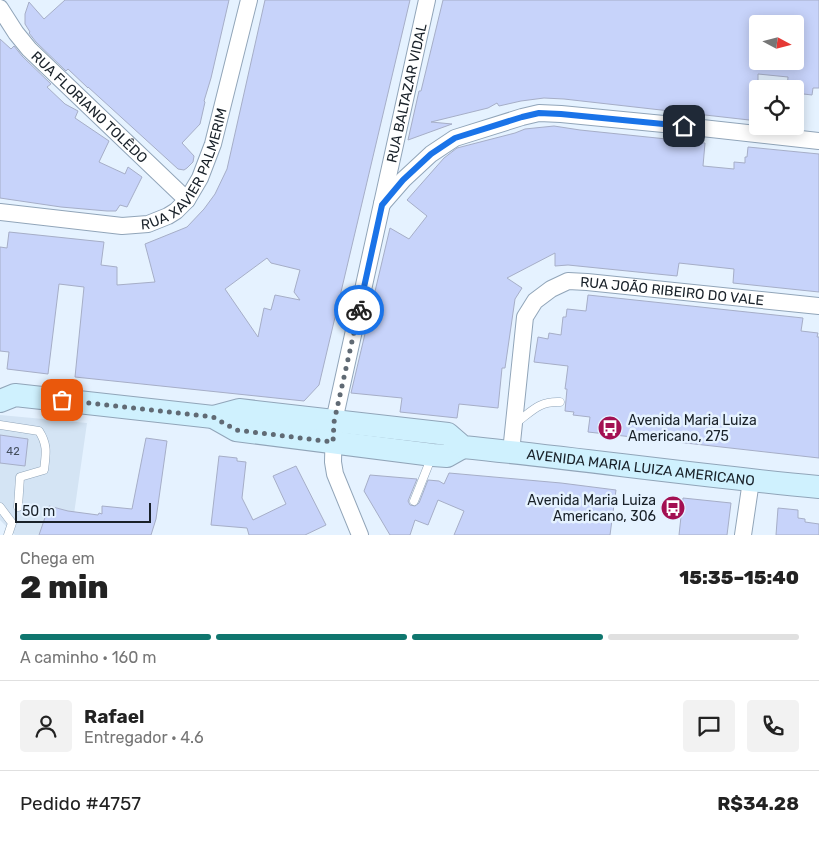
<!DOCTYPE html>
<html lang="pt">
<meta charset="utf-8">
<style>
:root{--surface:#fff;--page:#f2f2f2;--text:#222;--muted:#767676;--line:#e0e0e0;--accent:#0f766e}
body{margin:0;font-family:Rubik,sans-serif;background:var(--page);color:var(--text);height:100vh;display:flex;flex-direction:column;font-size:19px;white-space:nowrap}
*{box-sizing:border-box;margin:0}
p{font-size:16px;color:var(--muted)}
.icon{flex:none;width:28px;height:28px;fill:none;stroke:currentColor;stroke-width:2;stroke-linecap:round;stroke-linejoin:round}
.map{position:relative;height:535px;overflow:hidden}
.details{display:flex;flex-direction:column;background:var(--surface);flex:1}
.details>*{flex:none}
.needle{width:32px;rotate:97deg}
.buttons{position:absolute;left:749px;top:15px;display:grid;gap:10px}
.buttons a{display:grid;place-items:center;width:55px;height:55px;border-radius:5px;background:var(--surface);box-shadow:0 2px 12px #0003;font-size:25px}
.scale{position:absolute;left:15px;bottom:12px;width:136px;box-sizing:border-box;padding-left:5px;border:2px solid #192129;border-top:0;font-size:14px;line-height:18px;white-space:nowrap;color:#192129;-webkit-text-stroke:4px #e5f2ff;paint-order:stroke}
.pin{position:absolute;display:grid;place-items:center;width:42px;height:42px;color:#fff;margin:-21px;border-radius:10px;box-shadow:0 2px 8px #0006}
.courier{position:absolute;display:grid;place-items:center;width:50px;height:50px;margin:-25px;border:4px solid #1a73e8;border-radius:50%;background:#fff;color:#222;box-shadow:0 1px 6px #0007}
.headline em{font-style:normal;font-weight:800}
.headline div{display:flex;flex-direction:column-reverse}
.headline{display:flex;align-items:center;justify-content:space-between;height:85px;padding:0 20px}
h1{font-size:32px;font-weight:800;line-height:38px}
.bar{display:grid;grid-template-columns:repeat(4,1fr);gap:8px 5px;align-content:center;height:60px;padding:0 20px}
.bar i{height:6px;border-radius:4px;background:var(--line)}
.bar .on{background:var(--accent)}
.bar p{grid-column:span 4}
.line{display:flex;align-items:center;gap:12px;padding:0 20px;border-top:1px solid var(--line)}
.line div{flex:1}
.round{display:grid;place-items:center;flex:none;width:52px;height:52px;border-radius:5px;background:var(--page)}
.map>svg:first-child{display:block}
.built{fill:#d4e4f4}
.building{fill:#c7d3fa;stroke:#a6aec7;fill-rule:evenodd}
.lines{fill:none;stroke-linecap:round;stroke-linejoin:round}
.service-casing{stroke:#91a5b9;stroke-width:9}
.minor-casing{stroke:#91a5b9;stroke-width:18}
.secondary-casing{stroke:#91a5b9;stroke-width:24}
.service{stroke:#fff;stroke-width:8}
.minor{stroke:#fff;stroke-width:16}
.secondary{stroke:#cff1fe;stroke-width:22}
.done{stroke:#606a74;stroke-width:5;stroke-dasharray:0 9}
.route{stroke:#1a73e8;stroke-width:6}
.labels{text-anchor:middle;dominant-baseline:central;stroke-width:5;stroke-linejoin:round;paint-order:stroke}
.number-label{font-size:11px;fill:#444e5d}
.street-label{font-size:14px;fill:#192129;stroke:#e5f2ff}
.poi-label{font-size:14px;fill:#192129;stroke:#e5f2ff;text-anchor:start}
</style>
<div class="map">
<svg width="819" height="535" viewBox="0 0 819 535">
<rect width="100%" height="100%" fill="#e5f2ff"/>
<path class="built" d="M0 415 87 423 71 535H15L0 520Z"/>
<path class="building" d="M65 0H229L211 78 204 101 205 102 200 124 182 143 194 156 193 162 187 168 184 170 178 169 88 87V88L68 69 66 71 36 42 29 33 30 32 25 24V14L29 2 44 19Z
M265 0H410L319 385 304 401 75 377 84 287 59 284 48 374 7 369 9 352 0 351V247L7 248 9 232 104 242 101 265 117 267V285L155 282 145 244 187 227 204 209 215 194 227 169ZM267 258 271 263 300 270 294 292 300 300 275 295 271 310 264 308 258 337 225 289Z
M443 0H819V88H813L812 95 795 93V89H787L788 77 758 74V121L564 99 544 98 521 101 499 106 497 103 488 108 431 122 452 124 408 140 419 91H421ZM758 24H795V61H758Z
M0 39 11 49 14 46 22 56 51 84 47 87 65 104 78 111 75 118 109 141 99 162 125 174 128 167 142 177 127 207 120 205 116 211H107L61 207 0 198Z
M554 126 580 130 705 143 703 166 734 169V162L745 163V157H747L748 147 819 154V292L733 283 734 269 679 263 677 276 568 265 555 266V253L507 278 522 288 515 299 505 368H502L498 408 459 404 457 418 400 412 402 398 351 393 390 228 409 239 427 216 407 200 444 158 457 148 515 133 525 129Z
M588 295 803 318 801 331 818 333 817 337H819V458L588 432 590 417 573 415 574 412 565 411 567 389H565L568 366 534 362 538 337 548 339 549 333 561 335 563 317H566L567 309 586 311Z
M0 435 28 439 25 466 0 463Z
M146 438 167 441 156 519 151 535H39L49 506 68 511 98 515 99 513 102 514V506L132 509Z
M219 456 237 458V461L246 462 242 498 253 520 286 504 273 476 296 466 326 525 305 535H249L247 528 211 525Z
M449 473 561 483 616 490 610 535H454L464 511 438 500 428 525 415 520 410 535H390L364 491 370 475 417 479 408 501 410 505 415 506 419 503 428 480 439 481 444 484Z
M683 498 731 503 727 535H679Z
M778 508 798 510V518L805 519V522L819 524V535H776Z"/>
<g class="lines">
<defs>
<path id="service" d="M516 423C532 411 539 401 560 402
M0 425 39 431C48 445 46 454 44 470L20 477 18 507
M414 501 432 456
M0 507 12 523 8 535"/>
<g id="minor">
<path id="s1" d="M0 8 16 33 29 49 187 200"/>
<path d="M382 204 403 180 431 154 455 138 522 117 539 113 561 114 684 126 819 141"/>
<path id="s2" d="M0 212 122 226 148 224 168 216 176 211 187 200 200 178 213 144 249 0"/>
<path id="s3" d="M511 452 525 317 535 301 551 289 568 281 587 282 819 306"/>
<path id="s4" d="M360 535 335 474 333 462 334 421 427 0"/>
<path d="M743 535 751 481"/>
</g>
<g id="secondary">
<path d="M0 401 15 395 213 417 236 430 433 455 447 456 463 447"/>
<path id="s5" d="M213 417 239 410 448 434 463 447C582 459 700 476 819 487"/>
</g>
</defs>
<use href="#service" class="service-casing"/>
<use href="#minor" class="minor-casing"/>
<use href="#secondary" class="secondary-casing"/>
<use href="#service" class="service"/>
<use href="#minor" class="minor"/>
<use href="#secondary" class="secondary"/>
</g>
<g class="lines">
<path class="done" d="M62 400 213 417 236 430 333 442 334 422 359 310"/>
<path class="route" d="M359 310 382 205 403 180 431 154 455 138 522 117 539 113 561 114 684 126"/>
</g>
<defs>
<symbol id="bus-disc" viewBox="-11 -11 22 22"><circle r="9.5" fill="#a31052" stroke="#e5f2ff"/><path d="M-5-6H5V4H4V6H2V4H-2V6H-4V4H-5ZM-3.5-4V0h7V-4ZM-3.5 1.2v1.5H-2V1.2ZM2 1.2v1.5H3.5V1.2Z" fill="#fff"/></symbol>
</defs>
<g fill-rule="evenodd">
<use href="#bus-disc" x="596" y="414" width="28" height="28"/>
<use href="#bus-disc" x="659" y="494" width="28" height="28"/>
</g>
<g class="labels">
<g class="number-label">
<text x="13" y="451">42</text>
</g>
<g class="street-label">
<text stroke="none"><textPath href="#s4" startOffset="455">RUA BALTAZAR VIDAL</textPath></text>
<text stroke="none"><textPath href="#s1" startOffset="134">RUA FLORIANO TOLÊDO</textPath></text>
<text stroke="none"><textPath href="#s2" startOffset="218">RUA XAVIER PALMERIM</textPath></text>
<text stroke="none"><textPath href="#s3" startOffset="298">RUA JOÃO RIBEIRO DO VALE</textPath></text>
<text stroke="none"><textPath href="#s5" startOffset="436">AVENIDA MARIA LUIZA AMERICANO</textPath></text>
</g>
<g class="poi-label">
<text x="628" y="420">Avenida Maria Luiza<tspan x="628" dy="16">Americano, 275</tspan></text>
<text x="656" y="500" text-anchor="end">Avenida Maria Luiza<tspan x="656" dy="16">Americano, 306</tspan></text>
</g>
</g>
</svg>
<div class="buttons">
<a><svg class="needle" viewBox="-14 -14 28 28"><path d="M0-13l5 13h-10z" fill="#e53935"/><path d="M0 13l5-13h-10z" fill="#767676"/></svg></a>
<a><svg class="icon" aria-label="locate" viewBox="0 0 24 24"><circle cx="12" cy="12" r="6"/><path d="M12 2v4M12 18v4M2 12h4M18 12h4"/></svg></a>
</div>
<div class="scale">50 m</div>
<div class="pin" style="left:62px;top:400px;background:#ea580c"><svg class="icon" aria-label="bag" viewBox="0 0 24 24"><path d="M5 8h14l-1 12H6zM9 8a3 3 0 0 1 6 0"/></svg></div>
<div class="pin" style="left:684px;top:126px;background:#1f2937"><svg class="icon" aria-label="home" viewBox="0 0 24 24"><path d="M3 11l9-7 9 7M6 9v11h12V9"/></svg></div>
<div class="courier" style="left:359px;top:310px"><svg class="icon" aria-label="bike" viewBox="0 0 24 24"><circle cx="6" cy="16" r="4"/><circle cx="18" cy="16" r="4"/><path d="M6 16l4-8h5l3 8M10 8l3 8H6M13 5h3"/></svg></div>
</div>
<section class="details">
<div class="headline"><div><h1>2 min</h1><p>Chega em</p></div><em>15:35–15:40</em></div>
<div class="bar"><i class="on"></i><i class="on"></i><i class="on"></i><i></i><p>A caminho · 160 m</p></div>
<div class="line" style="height:90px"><a class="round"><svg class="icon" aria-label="person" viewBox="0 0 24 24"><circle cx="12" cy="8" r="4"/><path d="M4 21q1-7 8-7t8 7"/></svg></a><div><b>Rafael</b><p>Entregador · 4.6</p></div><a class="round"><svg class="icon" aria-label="chat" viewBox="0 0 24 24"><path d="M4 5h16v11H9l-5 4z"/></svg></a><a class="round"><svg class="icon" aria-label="phone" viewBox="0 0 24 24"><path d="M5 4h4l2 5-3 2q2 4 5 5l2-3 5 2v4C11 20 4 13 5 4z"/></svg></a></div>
<div class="line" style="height:65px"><div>Pedido #4757</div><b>R$34.28</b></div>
</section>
